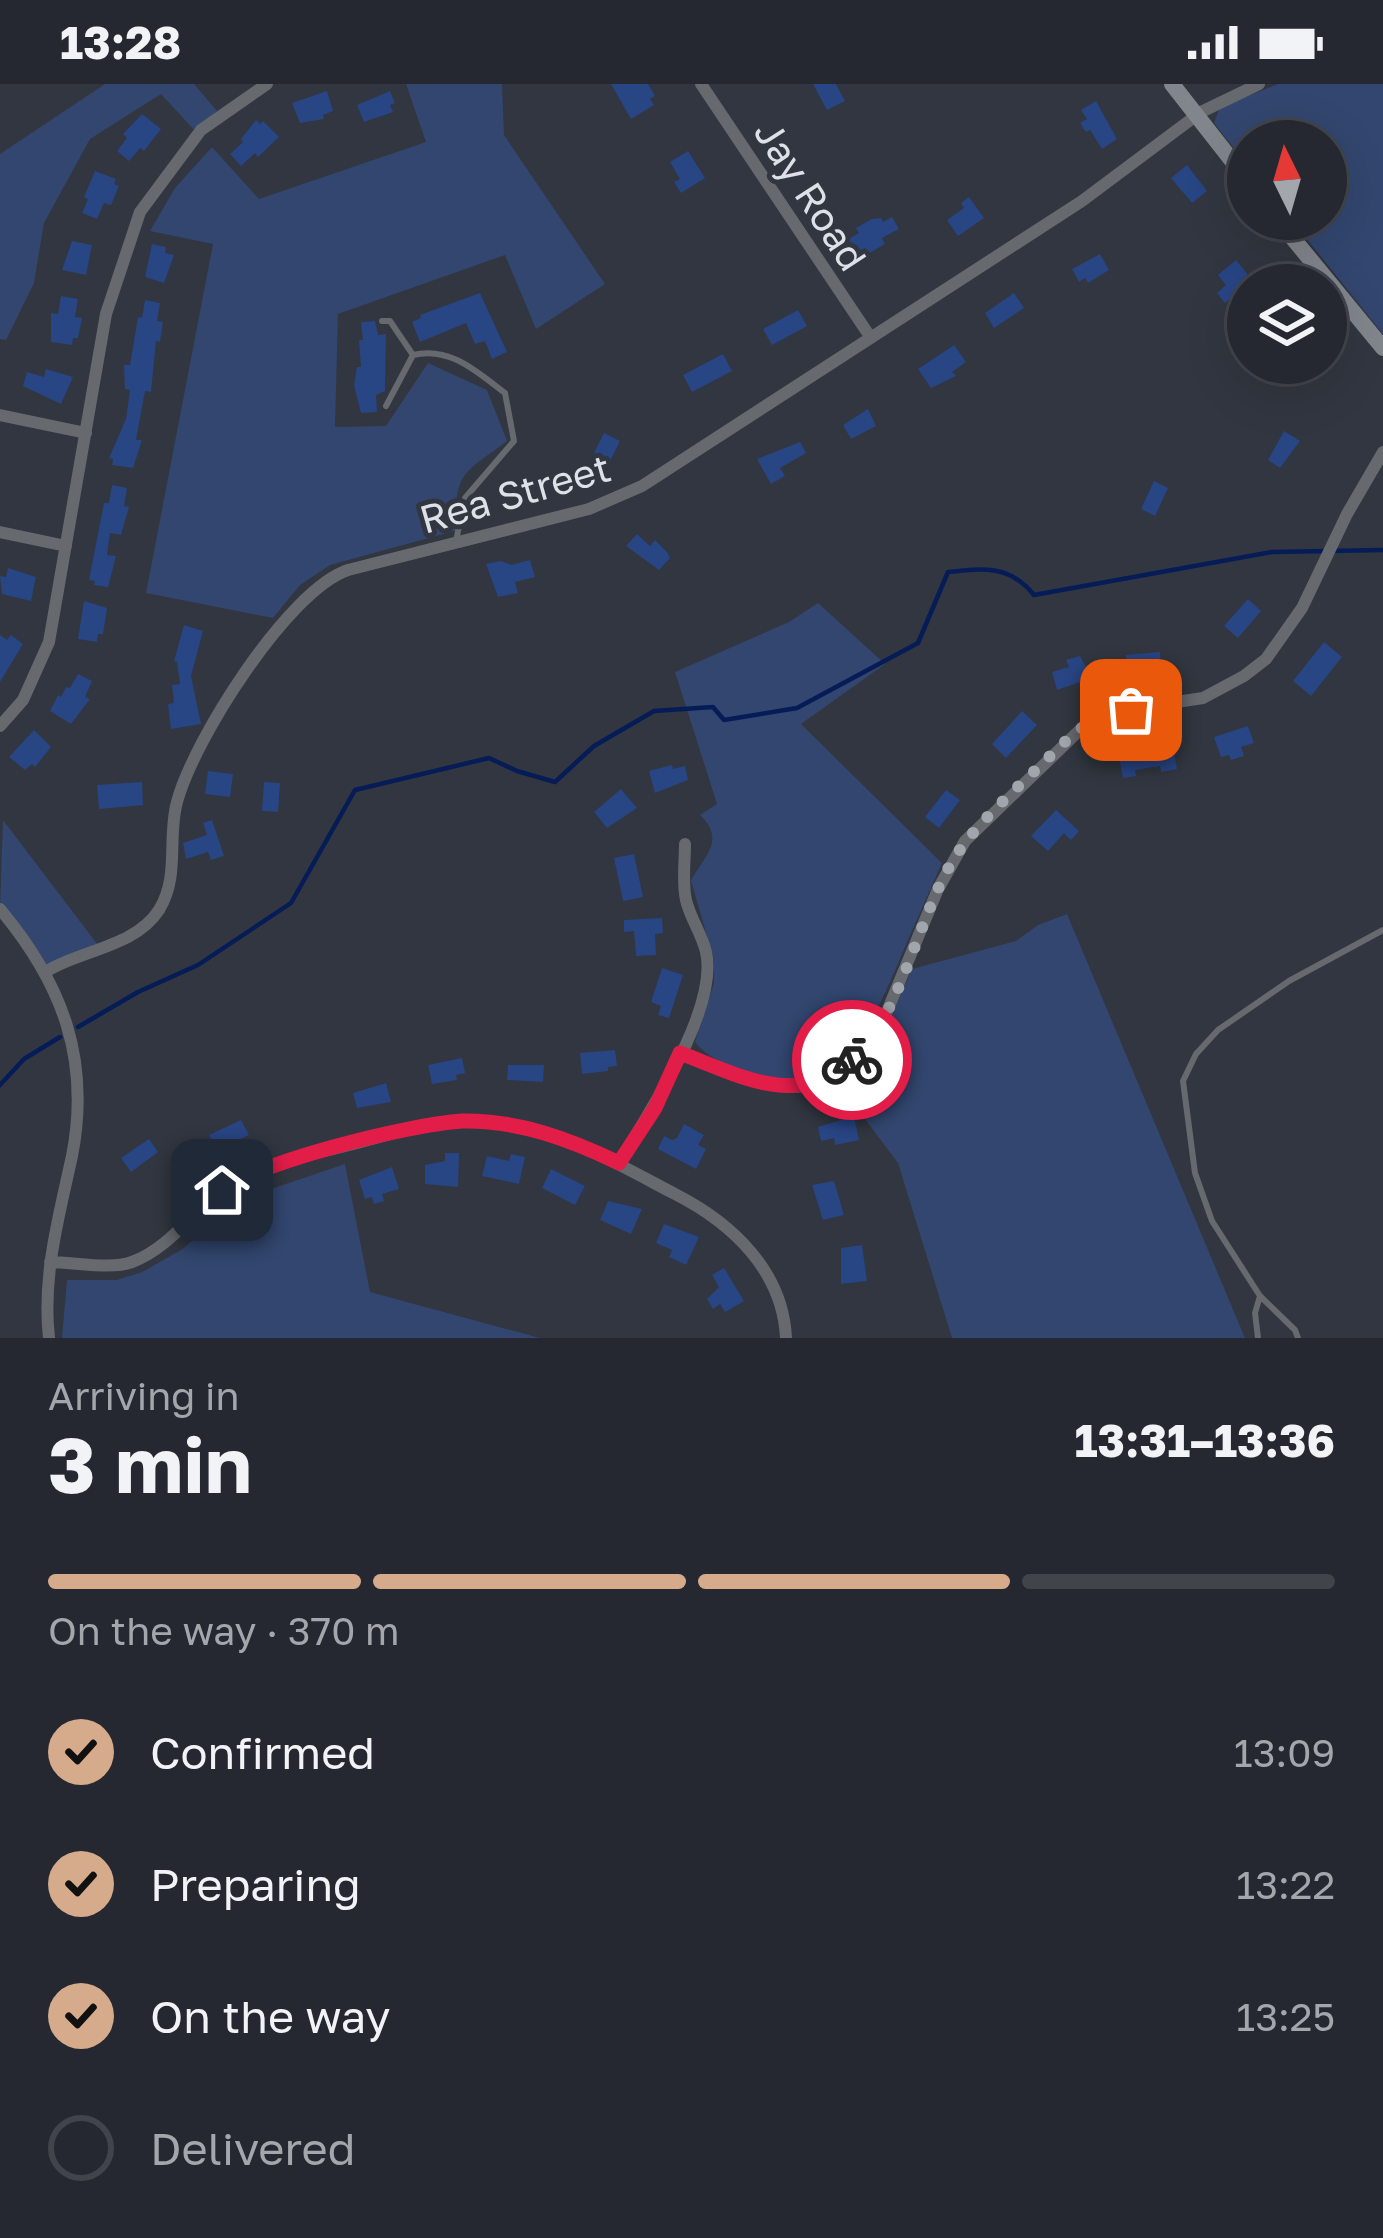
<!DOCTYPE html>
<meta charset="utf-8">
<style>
:root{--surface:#252830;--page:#31343c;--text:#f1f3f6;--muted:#a3a6ab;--line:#42444c;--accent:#d6ab8b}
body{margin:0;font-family:"Golos Text",sans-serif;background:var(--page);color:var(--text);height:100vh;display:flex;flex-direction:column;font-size:45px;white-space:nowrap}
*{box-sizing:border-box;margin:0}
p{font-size:39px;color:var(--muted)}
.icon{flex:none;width:66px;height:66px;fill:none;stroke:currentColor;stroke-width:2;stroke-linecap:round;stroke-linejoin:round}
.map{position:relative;height:1254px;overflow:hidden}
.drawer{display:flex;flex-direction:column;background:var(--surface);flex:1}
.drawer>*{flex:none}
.needle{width:78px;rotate:355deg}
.fabs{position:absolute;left:1227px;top:36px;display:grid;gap:24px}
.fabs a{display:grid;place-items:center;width:120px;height:120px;border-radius:50%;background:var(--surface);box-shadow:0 12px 48px #0002,0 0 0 3px var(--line);font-size:60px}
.pin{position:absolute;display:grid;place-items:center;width:102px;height:102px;color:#fff;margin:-51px;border-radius:24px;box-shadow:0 6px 18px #0006}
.courier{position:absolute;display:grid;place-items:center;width:120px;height:120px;margin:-60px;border:9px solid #e11d48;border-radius:50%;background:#fff;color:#222;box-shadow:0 3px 15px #0007}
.summary em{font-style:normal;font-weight:700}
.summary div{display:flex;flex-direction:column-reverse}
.summary{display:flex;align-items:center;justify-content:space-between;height:204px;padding:0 48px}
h1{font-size:78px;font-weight:700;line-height:90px}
.bar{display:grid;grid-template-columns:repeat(4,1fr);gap:18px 12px;align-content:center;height:144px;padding:0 48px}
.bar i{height:15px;border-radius:9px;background:var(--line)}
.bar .active{background:var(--accent)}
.bar p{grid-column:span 4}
ol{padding:0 48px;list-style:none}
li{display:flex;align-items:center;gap:36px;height:132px}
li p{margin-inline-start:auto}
li .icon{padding:12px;border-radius:50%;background:var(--accent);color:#111;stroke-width:4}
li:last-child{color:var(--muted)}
li i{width:66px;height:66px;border:6px solid var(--line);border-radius:50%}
.status{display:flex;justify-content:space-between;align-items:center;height:84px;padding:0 60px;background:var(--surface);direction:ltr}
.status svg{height:33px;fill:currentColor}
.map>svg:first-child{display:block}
.green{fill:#32466f}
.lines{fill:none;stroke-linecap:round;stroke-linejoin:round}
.stream{stroke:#051c57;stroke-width:4.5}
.building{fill:#284584}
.lane{stroke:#66696e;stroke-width:6}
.street{stroke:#66696e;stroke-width:12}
.secondary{stroke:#81858c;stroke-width:16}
.done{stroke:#a1a6ad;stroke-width:12;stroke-dasharray:0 21.6}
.route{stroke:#e11d48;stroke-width:15}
.labels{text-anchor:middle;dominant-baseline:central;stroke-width:10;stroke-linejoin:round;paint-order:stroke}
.street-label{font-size:39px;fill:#dee2e8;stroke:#313640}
</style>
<div class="status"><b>13:28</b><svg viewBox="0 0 49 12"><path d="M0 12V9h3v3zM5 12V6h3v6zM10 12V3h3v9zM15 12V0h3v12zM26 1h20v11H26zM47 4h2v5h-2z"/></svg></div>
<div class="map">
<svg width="1383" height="1254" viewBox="0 0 1383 1254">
<rect width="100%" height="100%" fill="#313640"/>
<path class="green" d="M105 0H194L217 27 195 47 161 10 90 55 44 139 34 199 6 256 0 255V70Z
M406 0H502L504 51 605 200 536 245 505 171 338 230 335 343 386 342 428 279 487 306 507 357C465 389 452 388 458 446L330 481 300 501 273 534 146 509 213 160 150 147 175 104 212 63 259 115 426 58Z
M1278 0H1383V250L1291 135H1326V57H1248V82L1214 39 1220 23Z
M818 519 885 580 801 640 942 779C927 813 911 848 897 882 870 944 842 1011 760 992 738 987 709 976 695 958L714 899V876L691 797C703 773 727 757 700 731L717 720 675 588 789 538Z
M3 736 101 865 47 887 0 825Z
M1067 830 1245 1254H952L898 1079 838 999 876 967 912 885 1016 857 1038 841Z
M345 1080 370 1208 540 1254H62L67 1196H117L142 1188 181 1166 244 1114Z"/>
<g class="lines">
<path class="stream" d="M78 943 138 908 198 881 291 819 355 706 489 674 517 687 555 698 594 662 654 627 713 623 724 636 797 624 918 559 948 488C984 484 1010 481 1034 511L1272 468 1383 466
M0 1001 24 975 60 953"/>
</g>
<path class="building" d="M611 0H648L655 12 650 15 654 21 631 35Z
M813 0H836L845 17 827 26Z
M327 7 333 27 323 31 324 35 300 39 292 19Z
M390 7 395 19 390 21 393 28 364 38 357 21Z
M1096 17 1117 55 1102 65 1090 46 1086 48 1080 39 1087 35 1081 26Z
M142 30 161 45 144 67 140 64 129 77 117 67 127 54 123 50Z
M256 36 260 40 263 37 279 53 258 73 255 69 241 82 230 70 243 58 241 55Z
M688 67 705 94 681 109 674 98 680 95 670 78Z
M1187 81 1207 107 1192 119 1171 94Z
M95 87 116 95 114 100 119 102 111 121 104 119 97 135 82 129 88 115 84 113Z
M969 113 984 134 958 152 947 136 964 124 961 119Z
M892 133 899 145 882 154 885 160 868 170 865 164 852 171 845 157 859 149 856 144 872 135 881 134 883 138Z
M72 157 92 161 86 191 62 186Z
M152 160 166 163 165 169 174 171 164 199 145 193Z
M1100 170 1109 186 1088 199 1085 194 1079 198 1072 185Z
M1236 176 1252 196 1248 198V227L1235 211 1225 219 1217 209 1226 201 1218 191Z
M480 209 507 268 492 275 485 257 475 260 466 239 420 258 412 238 421 234 420 231Z
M1014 209 1024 224 994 244 985 229Z
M61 212 78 215 75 233 82 234 78 254H73L72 261 51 258V229L58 230Z
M145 216 160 219 157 237 163 238 160 258 156 257 151 308 145 307 136 356H142L133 384 112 381 113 375 109 374 126 335 130 306 125 305 124 281H130L138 233 142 234Z
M798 226 807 242 772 261 763 245Z
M375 237 378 251 386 250 385 307 376 311 377 328 361 329 354 301 357 283H361L359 256H363L361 238Z
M954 261 966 278 952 288 956 292 931 304 918 285Z
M723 270 732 287 692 308 683 291Z
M46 285 73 293 61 320 23 302 27 288 44 293Z
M868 325 876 342 851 355 843 341Z
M1284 347 1300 357 1280 384 1268 376Z
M604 349 620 357 608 381 592 373Z
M800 358 806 369 780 384 785 392 771 400 757 375Z
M1154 397 1168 404 1155 432 1141 425Z
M112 401 127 404 124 422 129 423 121 451 110 449 107 471 116 472 108 503 94 501 95 497 89 496 104 419H109Z
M637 450 650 462 655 456 667 468 670 474 659 486 626 462Z
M530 476 535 493 515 498 518 509 498 513 486 480 501 477 511 481Z
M8 484 36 493 31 517 2 510 0 492 6 493Z
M1248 515 1261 527 1238 554 1224 542Z
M84 517 107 524 103 550H98L97 558 78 555Z
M184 541 203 547 191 592 201 640 171 645 168 620 174 619 172 601 180 600 177 578 174 577Z
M0 551 7 556 11 551 23 560 0 598Z
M1324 558 1342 573 1311 612 1293 597Z
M1160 568 1161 586 1128 590 1126 571Z
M1080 572 1092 594 1057 606 1052 588 1069 583 1066 576Z
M78 590 92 597 85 613 90 615 71 640 50 627 58 611 61 613 66 603 70 604Z
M1022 627 1037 641 1006 674 992 660Z
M1248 642 1254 659 1241 663 1244 672 1231 676 1229 671 1221 673 1214 653Z
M34 646 51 663 35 683 32 680 25 686 9 673Z
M1159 662 1173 663 1177 685 1161 688 1160 682 1135 686 1136 692 1123 694 1119 673Z
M672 681 673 685 685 682 688 696 655 709 649 687Z
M208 687 233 690 230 713 205 710Z
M142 698 143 721 99 725 97 701Z
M264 698 280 699 278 728 262 727Z
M621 705 637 724 607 744 594 728Z
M946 706 960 716 939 744 925 733Z
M1056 726 1079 747 1071 756 1064 749 1048 767 1031 752Z
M212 736 224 772 211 776 208 768 186 775 183 759 207 751 203 739Z
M634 770 643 813 623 817 614 774Z
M662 834 663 849 655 850 656 871 636 872 634 847 624 848V836Z
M662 884 683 891 669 934 658 931 661 922 651 918Z
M615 966 617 982 608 983V987L582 990 580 969Z
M462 974 465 989 456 991 457 996 432 1000 428 981Z
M508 981H544L543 998 507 996Z
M386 999 391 1018 357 1024 353 1009Z
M854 1032 859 1056 835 1061 834 1054 821 1057 818 1043Z
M241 1036 249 1051 217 1066 209 1051Z
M684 1040 704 1051 698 1061 706 1065 696 1085 658 1065 664 1052 672 1056 677 1054Z
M149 1055 158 1068 131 1088 121 1074Z
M445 1069H459L458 1103 425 1100V1081L445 1077Z
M511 1070 525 1073 519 1100 482 1092 487 1072 509 1077Z
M392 1083 399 1105 382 1110 384 1117 374 1120 372 1113 365 1115 359 1096Z
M551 1085 585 1102 575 1121 542 1104Z
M834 1097 844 1131 823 1136 812 1101Z
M608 1117 642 1125 631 1150 600 1136Z
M664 1140 699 1153 686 1181 669 1173 672 1166 656 1159Z
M862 1161 867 1197 841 1200V1164Z
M724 1184 744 1217 725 1228 720 1220 713 1225 707 1215 719 1203 712 1191Z"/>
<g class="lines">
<path class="lane" d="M382 237H390L413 271
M386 322 413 271C450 262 477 288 505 309L514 357 465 414 456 457
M1258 1254 1255 1229 1260 1212
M1298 1254 1295 1246 1260 1212 1212 1137 1195 1089 1183 997 1196 970 1218 946 1289 897 1383 846"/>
<path class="street" d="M701 0 871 254
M0 331 86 349
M0 448 66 462
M0 642 23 616 49 558 106 230 140 128 201 46 267 0
M0 825C62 899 91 975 72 1072 59 1132 42 1192 49 1254
M47 887C81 866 135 863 159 826 180 792 167 754 177 718 193 657 288 506 348 486L589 425 642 402 1082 117 1201 28 1259 0
M680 969C766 1001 824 1038 883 937L938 805 965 757 1086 640 1117 627 1203 614 1244 592 1266 575 1302 524 1347 430 1383 368
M619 1079C647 1031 719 926 706 868 702 850 690 834 686 816 682 798 685 778 685 760
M50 1178C74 1178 110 1186 132 1178 171 1164 198 1121 232 1099 263 1079 310 1071 345 1062 383 1053 422 1039 461 1037 539 1033 608 1075 675 1110 732 1139 783 1187 786 1254"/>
<path class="secondary" d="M1172 0 1248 97
M1277 135 1383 264"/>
</g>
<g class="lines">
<path class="done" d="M852 976C901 932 917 836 952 778 974 741 1014 707 1046 676 1072 651 1093 628 1131 626"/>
<path class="route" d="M222 1106C266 1076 407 1041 462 1037 518 1036 569 1055 619 1079L655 1024 680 969C739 991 797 1026 852 976"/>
</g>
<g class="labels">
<g class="street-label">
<text transform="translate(811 111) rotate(57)">Jay Road</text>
<text transform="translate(515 409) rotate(-16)">Rea Street</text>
</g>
</g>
</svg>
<div class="fabs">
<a><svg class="needle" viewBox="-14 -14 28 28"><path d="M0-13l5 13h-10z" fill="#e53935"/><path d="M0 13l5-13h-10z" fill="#a3a6ab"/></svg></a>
<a><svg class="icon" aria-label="layers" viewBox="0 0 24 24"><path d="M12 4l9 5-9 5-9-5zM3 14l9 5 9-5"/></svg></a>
</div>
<div class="pin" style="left:1131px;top:626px;background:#ea580c"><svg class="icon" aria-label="bag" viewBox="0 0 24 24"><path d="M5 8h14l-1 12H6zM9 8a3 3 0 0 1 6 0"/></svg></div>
<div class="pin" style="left:222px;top:1106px;background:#1f2937"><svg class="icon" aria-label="home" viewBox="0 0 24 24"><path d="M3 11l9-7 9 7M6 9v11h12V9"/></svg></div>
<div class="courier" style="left:852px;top:976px"><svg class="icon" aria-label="bike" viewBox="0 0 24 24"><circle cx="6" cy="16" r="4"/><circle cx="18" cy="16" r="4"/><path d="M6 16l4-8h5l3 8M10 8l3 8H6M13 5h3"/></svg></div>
</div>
<section class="drawer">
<div class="summary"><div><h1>3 min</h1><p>Arriving in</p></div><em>13:31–13:36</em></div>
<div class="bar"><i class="active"></i><i class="active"></i><i class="active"></i><i></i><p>On the way · 370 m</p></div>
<ol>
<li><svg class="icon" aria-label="check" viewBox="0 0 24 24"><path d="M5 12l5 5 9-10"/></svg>Confirmed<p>13:09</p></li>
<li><svg class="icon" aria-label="check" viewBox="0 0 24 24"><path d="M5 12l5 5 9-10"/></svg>Preparing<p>13:22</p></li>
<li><svg class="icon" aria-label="check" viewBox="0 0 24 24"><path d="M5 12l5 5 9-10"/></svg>On the way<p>13:25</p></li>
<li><i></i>Delivered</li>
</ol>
</section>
